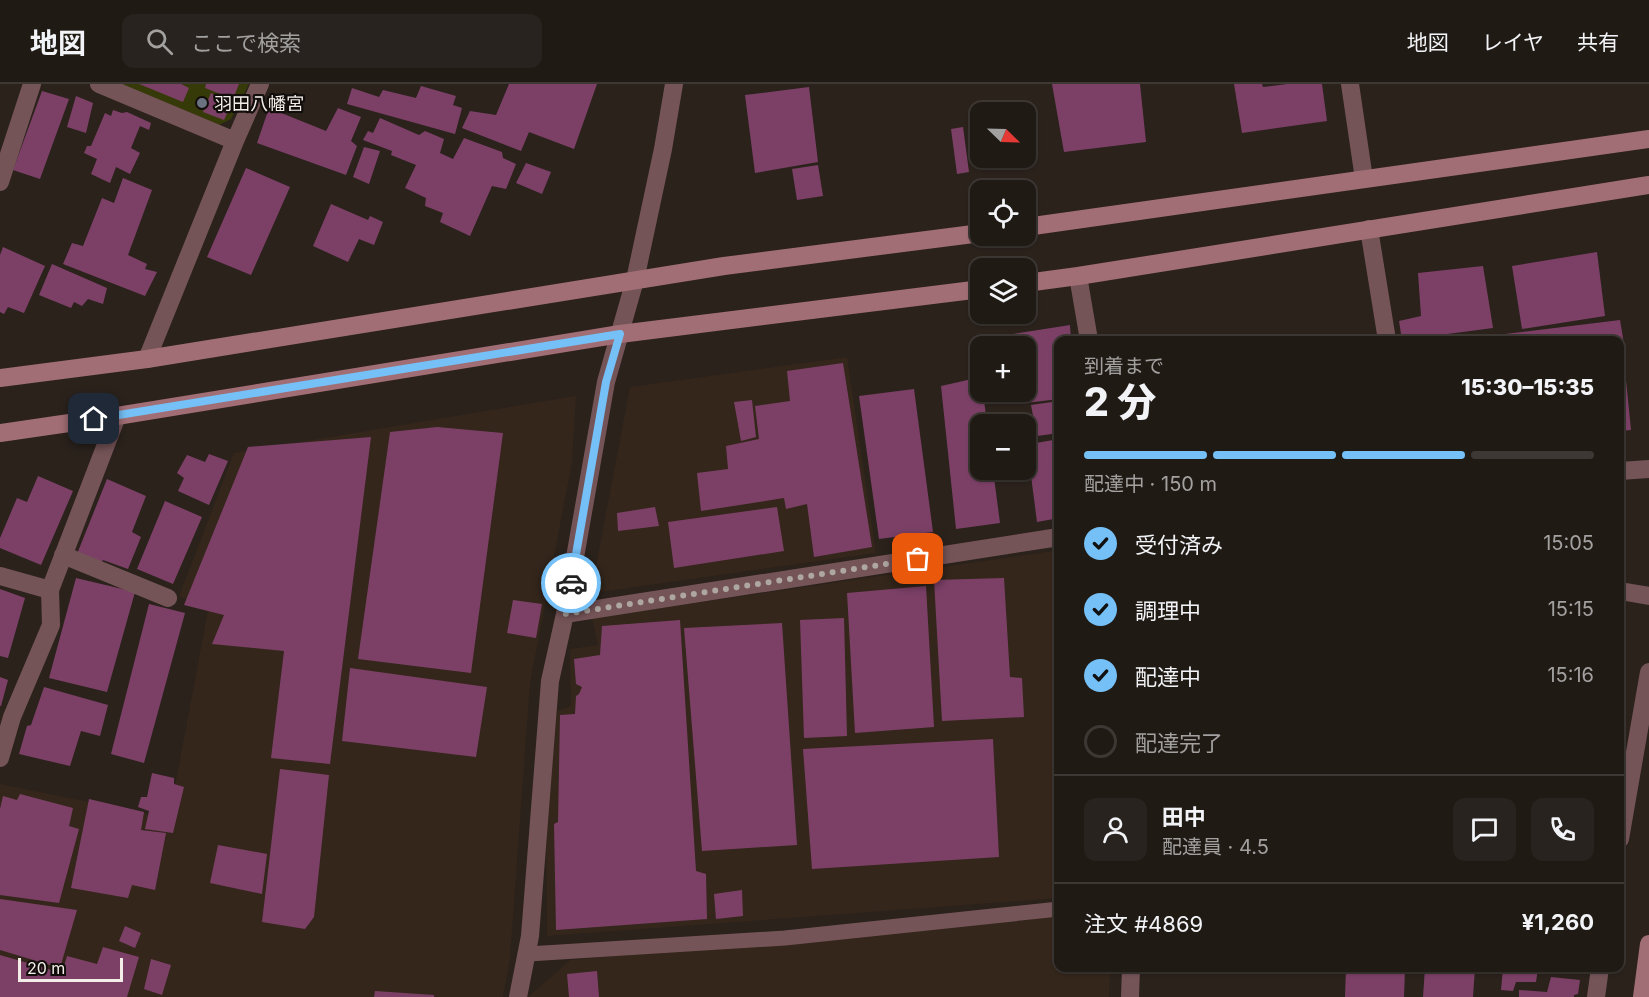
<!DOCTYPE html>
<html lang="ja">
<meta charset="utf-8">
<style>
:root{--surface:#201a15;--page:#28231e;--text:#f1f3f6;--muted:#a2a1a0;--line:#3d3834;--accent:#75c0f6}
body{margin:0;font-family:Inter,"Noto Sans JP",sans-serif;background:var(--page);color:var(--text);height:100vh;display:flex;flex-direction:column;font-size:22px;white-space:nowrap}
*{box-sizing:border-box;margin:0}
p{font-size:20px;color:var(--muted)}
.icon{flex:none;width:33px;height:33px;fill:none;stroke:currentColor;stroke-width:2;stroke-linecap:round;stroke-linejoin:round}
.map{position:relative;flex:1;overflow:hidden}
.drawer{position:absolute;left:1054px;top:252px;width:570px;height:636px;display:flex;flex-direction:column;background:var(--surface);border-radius:12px;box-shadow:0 2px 4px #0004,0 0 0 2px var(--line)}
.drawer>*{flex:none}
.needle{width:39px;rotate:113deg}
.tools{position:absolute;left:970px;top:18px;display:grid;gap:12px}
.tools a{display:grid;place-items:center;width:66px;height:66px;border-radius:12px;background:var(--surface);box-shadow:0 2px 4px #0004,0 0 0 2px var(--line);font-size:30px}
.scale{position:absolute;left:18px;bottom:15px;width:105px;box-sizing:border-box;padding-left:6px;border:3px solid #f3ede8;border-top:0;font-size:16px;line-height:21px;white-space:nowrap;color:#f3ede8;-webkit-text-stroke:4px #110d0a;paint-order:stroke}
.pin{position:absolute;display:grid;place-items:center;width:51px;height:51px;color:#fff;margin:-26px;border-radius:12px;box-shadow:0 3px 9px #0006}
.courier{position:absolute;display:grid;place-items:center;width:60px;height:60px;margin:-30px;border:4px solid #75c0f6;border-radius:50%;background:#fff;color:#222;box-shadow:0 2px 8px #0007}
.head em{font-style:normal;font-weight:800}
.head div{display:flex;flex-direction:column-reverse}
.head{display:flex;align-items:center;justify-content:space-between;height:102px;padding:0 30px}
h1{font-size:39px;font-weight:800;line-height:45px}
.bar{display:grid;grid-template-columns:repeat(4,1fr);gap:9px 6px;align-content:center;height:72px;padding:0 30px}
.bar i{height:8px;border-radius:4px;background:var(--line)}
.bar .active{background:var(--accent)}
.bar p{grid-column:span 4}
.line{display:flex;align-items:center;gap:15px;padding:0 30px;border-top:2px solid var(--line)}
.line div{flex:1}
.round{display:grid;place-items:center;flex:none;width:63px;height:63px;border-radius:12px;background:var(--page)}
ol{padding:0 30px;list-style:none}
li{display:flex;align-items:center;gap:18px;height:66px}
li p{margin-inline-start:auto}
li .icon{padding:6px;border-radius:50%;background:var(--accent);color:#111;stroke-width:4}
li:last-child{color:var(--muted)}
li i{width:33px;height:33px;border:3px solid var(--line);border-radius:50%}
header{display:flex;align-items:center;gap:36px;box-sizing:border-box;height:84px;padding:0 30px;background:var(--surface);border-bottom:2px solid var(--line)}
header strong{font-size:28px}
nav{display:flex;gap:33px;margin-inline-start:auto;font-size:21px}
.search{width:420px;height:54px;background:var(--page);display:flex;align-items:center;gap:15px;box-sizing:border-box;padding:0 21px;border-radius:12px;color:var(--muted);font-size:22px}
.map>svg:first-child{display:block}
.built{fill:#34261b}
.green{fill:#363908}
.building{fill:#7c4067}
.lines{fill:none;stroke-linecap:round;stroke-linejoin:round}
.lane{stroke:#755458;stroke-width:15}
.street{stroke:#755458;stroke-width:18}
.secondary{stroke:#a26e75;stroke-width:18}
.done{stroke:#ada6a1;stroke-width:6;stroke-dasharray:0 10.8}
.route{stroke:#75c0f6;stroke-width:8}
.worship-dot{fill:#6b7280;stroke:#110d0a;stroke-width:2}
.labels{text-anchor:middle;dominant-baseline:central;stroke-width:4.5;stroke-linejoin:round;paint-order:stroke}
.poi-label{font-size:18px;fill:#f3ede8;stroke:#110d0a;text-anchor:start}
</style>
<header>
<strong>地図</strong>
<div class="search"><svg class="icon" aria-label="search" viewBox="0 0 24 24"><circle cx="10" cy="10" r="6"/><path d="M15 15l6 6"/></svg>ここで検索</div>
<nav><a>地図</a><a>レイヤ</a><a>共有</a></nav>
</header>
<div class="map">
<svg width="1649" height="913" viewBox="0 0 1649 913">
<rect width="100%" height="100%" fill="#2b221c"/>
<path class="built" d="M847 273 876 469 600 508 592 503 630 303Z
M576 312 572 378 530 599 510 874 503 913H0V700L169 734 208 526 179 512 234 369Z
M1059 466V814L547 852 546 735 557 627 571 622 570 565 598 561 592 534Z
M1059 832V884H1110L1109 913H528L570 876Z"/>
<path class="green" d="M120 0H249L231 35 219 41Z"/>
<path class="building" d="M139 0H181L189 4 183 18Z
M206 0H239L233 15 205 4Z
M509 0H597L574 65 529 48 521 67 462 44 470 27 496 31Z
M1052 0H1140L1146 58 1064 68Z
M1234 0H1262L1263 3 1287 0H1322L1327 37 1242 49Z
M421 2 456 12 453 21 462 24 455 50 347 20 352 4 379 13 383 6 416 14Z
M809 3 818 78 755 89 745 11Z
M42 7 69 15 40 95 13 86Z
M211 9 232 18 224 36 203 28Z
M76 12 93 19 86 49 67 43Z
M269 24 326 47 338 24 361 33 351 57 357 62 346 91 257 59Z
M113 26 122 29 127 28 151 39 149 46 140 42 131 64 140 69 130 90 116 83 110 99 91 90 97 75 84 69 87 62H91L105 29 111 32Z
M380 34 419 51 425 47 444 55 440 69 453 75 464 54 502 68 503 74 516 80 506 105 492 102 470 152 440 138 443 129 425 122 426 114 405 104 416 81 391 71 392 67 363 56 368 47 373 49Z
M963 43 969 88 957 90 951 45Z
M364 63 380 67 369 100 353 93Z
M526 79 551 88 542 110 516 99Z
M818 81 823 112 797 116 792 85Z
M246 84 290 103 251 191 207 173Z
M123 94 152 106 128 171 147 180 145 185 157 188 145 212 63 180 72 159 83 162 102 114 114 119Z
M331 120 368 136 370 132 383 138 374 161 359 155 348 178 313 162Z
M3 163 45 182 24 229 8 223 4 230 0 228V171Z
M1597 168 1605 232 1522 245 1512 182Z
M52 180 107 204 103 220 88 215 82 222 74 218 71 224 39 211Z
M1483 182 1493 244 1402 256 1399 237 1421 232 1418 189Z
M1620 236 1626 272 1624 276 1631 346 1620 347V256H1506L1505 250Z
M1070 241 1071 256H1059V315L1025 319 1023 308H1026V262H1015L1013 250Z
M843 279 872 463 814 473 807 420 786 425 784 414 701 427 697 389 728 385 726 362 759 355 755 322 790 317 787 287Z
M981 293V308H983L987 340H981V386H993L1000 439 956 445 941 302Z
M914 305 933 448 879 455 859 312Z
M752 316 756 353 741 357 734 318Z
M1059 317V349L1037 352 1031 321Z
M437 343 503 349 471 589 358 575 390 348Z
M371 353 330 680 271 674 284 567 212 560 224 531 184 521 248 363Z
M1059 355V434L1037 438 1029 376 1037 375 1036 359Z
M209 370 228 377 209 421 178 407 184 394 177 389 187 371 205 378Z
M38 392 73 407 41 481 0 464V454L17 414 27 418Z
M107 395 146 412 132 448 141 453 128 485 103 476 101 479 77 470Z
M165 417 202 433 173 500 137 485Z
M655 423 659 442 618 447 617 429Z
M777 423 784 467 674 484 668 438Z
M76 494 135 508 107 608 49 594Z
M1004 494 1010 593 1022 594 1024 633 942 637 934 496Z
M926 502 934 643 855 649 847 509Z
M0 505 25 514 8 574 0 572Z
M513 516 542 520 536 554 507 549Z
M149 520 185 529 144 679 111 670Z
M844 534 847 652 804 654 800 536Z
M680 536 696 787 706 790 707 835 556 846 554 740 558 738 560 631 575 630 576 612 579 610 582 603 576 600 574 575 600 571 602 542Z
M782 539 797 761 702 767 684 544Z
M1620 560H1622L1623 579 1626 581 1625 587 1620 588Z
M350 584 487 603 476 673 342 657Z
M0 593 8 596 1 622H0Z
M44 603 108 621 100 652 81 647 70 682 19 670 27 642 31 641Z
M993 655 999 773 812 785 803 665Z
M280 685 329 691 314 833 305 845 262 838Z
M152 689 174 694V700L184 703 173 749 145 745 149 727 138 723 141 713H147Z
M20 710 73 724 69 742 79 745 59 819 0 811V725L3 712 17 716Z
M89 715 144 728 141 746 166 749 155 806 132 801 128 814 71 804Z
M218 761 267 770 262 810 210 799Z
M742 806 743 832 716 835 714 810Z
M0 815 77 826 60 884 0 866Z
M125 842 141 849 135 864 119 857Z
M103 863 139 873 127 913H0V871L62 889 67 872 97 880Z
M151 875 171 881 162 911 144 905Z
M1346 884H1405L1404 913H1345Z
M1425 884H1475L1473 913H1423Z
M1503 884H1538L1536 898H1516L1513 907 1501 906Z
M1549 884H1573V887L1548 885Z
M597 887 599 913H569L567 890Z
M1551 893 1580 896 1578 910 1574 911V913H1519V906L1547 908Z
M375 907 434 911V913H374Z"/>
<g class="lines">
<path class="lane" d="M528 870 785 854 1059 825"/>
<path class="street" d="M99 0 235 57
M1350 0 1364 95
M0 98 32 0
M1369 145 1387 256
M1078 192 1089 256
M147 275 235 57 260 0
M1620 387 1649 385
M63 471 168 514
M0 492 50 506
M1620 507 1649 512
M565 530 1059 453
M0 674 12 633 51 541 50 506 117 332
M1620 755 1649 588
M518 913 530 852 550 597 565 530 606 298 635 196 663 65 674 0
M1130 913 1131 884
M1596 913 1600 884"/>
<path class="secondary" d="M1026 143 1649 55
M1026 199 1078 192 1649 101
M0 294 147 275 724 182 981 149
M0 349 117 332 620 250 981 205
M1642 913 1649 860"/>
</g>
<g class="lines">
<path class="done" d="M571 499 565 530 918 475"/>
<path class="route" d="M94 335 620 250 606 298 571 499"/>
</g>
<circle class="worship-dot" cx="202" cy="19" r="6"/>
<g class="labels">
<g class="poi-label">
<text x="214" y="19">羽田八幡宮</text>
</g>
</g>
</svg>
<div class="tools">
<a><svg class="needle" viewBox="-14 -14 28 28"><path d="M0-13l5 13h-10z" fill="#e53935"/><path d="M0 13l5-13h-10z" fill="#a2a1a0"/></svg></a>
<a><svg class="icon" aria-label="locate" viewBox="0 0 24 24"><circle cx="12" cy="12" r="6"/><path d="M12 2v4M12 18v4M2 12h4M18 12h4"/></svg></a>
<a><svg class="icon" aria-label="layers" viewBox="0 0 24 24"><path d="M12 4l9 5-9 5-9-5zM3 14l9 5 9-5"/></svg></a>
<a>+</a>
<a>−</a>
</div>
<div class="scale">20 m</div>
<div class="pin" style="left:918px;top:475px;background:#ea580c"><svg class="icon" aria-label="bag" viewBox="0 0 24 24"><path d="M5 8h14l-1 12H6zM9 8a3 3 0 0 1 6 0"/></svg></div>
<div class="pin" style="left:94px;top:335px;background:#1f2937"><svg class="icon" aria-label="home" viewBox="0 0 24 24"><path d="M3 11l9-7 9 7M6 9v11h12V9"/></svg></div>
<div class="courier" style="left:571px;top:499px"><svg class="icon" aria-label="car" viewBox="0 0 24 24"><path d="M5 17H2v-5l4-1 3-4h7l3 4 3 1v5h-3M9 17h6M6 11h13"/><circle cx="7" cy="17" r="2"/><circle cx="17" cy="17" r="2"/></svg></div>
<section class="drawer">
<div class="head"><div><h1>2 分</h1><p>到着まで</p></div><em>15:30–15:35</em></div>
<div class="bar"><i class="active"></i><i class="active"></i><i class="active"></i><i></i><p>配達中 · 150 m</p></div>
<ol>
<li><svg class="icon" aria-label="check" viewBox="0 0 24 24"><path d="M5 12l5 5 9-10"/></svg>受付済み<p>15:05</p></li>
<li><svg class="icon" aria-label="check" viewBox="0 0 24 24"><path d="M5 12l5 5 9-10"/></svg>調理中<p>15:15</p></li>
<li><svg class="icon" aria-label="check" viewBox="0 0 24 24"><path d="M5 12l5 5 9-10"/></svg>配達中<p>15:16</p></li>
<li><i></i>配達完了</li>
</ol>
<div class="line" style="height:108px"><a class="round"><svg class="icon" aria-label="person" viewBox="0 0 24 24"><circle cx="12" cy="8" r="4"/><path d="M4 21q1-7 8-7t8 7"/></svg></a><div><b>田中</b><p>配達員 · 4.5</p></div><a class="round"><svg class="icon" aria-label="chat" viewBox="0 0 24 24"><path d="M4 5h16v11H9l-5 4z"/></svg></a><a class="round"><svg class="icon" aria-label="phone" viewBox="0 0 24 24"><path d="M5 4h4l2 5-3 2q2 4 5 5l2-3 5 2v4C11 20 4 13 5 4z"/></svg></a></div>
<div class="line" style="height:78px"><div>注文 #4869</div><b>¥1,260</b></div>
</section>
</div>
